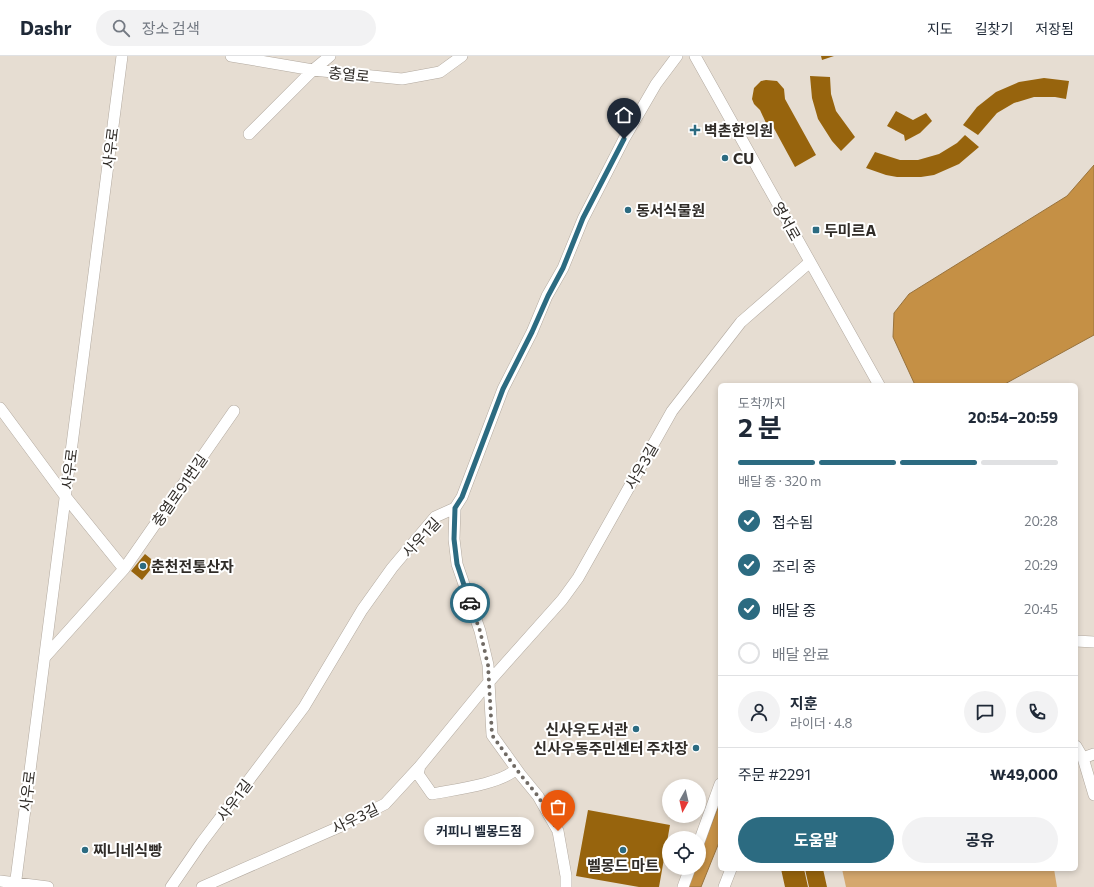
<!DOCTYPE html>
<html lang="ko">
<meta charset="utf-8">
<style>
:root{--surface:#fff;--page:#f2f2f3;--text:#1f2937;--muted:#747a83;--line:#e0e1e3;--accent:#2c6b81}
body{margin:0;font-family:Commissioner,"Noto Sans KR",sans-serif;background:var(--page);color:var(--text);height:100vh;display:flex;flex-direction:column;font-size:15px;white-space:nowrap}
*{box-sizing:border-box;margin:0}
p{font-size:13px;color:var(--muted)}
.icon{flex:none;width:22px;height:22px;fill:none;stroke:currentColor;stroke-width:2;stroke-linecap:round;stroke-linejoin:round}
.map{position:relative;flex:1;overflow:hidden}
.drawer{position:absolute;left:718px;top:327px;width:360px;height:488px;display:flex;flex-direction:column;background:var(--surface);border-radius:6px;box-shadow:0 2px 6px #0003}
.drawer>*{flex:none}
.needle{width:26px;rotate:188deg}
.tools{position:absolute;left:662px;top:723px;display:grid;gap:8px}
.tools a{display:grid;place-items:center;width:44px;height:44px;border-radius:50%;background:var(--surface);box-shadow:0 2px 6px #0003;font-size:20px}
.pin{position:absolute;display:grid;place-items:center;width:34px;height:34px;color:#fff;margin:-41px -17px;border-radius:50% 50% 50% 0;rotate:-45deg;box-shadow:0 0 4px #0007}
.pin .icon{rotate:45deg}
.courier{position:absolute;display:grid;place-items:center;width:40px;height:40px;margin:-20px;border:3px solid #2c6b81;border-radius:50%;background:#fff;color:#222;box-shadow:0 1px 5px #0007}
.bubble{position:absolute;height:28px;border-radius:14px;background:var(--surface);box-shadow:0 2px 6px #0003;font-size:13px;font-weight:700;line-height:28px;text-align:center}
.summary em{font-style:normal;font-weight:700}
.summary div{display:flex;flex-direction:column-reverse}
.summary{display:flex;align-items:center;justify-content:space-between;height:68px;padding:0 20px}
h1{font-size:26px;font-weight:700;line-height:30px}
.bar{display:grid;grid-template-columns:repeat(4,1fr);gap:6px 4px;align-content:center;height:48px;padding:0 20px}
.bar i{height:5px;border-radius:3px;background:var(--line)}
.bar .on{background:var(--accent)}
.bar p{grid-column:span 4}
.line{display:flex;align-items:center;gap:10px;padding:0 20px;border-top:1px solid var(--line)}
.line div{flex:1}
.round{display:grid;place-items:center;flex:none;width:42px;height:42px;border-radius:21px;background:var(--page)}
ol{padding:0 20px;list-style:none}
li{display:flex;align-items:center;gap:12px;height:44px}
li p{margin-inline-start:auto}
li .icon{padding:4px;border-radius:50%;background:var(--accent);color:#fff;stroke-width:4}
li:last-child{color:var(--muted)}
li i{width:22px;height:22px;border:2px solid var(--line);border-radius:50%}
.button{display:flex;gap:8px;margin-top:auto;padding:8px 20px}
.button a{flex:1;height:46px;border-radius:24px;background:var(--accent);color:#fff;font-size:16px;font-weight:700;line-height:46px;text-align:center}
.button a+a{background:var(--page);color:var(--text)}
header{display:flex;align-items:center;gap:24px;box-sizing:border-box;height:56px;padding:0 20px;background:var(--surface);border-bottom:1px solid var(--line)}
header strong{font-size:19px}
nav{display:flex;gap:22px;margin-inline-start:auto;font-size:14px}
.search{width:280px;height:36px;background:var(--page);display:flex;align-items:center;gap:10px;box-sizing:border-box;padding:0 14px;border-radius:22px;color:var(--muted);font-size:15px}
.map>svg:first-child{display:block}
.green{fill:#d5a86e}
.water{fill:#c59045;stroke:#98723c}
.building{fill:#97640d}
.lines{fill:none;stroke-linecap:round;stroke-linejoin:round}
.minor-casing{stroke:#b2a99f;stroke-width:12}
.minor{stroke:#fff;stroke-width:11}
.done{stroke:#706a64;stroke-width:4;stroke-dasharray:0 7.2}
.route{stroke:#2c6b81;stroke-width:5}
.poi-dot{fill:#2c6b81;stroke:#fff;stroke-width:1.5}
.labels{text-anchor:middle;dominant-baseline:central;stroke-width:4;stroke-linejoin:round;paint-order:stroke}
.street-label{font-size:15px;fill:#302c28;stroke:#fff}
.poi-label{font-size:15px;font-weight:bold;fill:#302c28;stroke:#fff;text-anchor:start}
</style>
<header>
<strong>Dashr</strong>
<div class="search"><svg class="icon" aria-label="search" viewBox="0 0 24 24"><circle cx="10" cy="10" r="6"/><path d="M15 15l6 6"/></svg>장소 검색</div>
<nav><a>지도</a><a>길찾기</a><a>저장됨</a></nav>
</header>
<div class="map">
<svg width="1094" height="831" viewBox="0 0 1094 831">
<rect width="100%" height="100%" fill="#e6ddd2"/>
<path class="green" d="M842 813H1054L1057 831H846Z"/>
<path class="water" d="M1094 109V279L1003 329H915L893 281 894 257 909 238 1067 140Z
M720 747V784L701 831H686L694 812H699V799Z"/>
<path class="building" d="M821 0H834L822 4Z
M810 20 830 21 831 38 836 55 855 81 841 95 832 85 818 63 812 42Z
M1044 22 1069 25 1066 43 1055 41H1034L1014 47 997 57 978 79 963 69 977 51 996 36 1019 26Z
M766 24 777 25 784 33 785 43 816 99 795 111 770 65 766 67 760 54 754 48 752 43 754 32 761 25Z
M896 55 913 64 926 57 932 65 920 77 905 85 904 79 887 70Z
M965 79 979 91 959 108 934 119 921 121H897L886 119 866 112 875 96 900 104H918L939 98 957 87Z
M145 498 156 507 142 524 131 515Z
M588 754 670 769 659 831H639L576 820Z
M781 813H804L808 831H785Z
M805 813H823L827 831H809Z"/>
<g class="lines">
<defs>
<path id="minor" d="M231 0 313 14 402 23 440 16 462 0
M695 0 879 329
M249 78 313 14 330 0
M0 352 65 440 124 513
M455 452 454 483 457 508 480 575 488 609 492 679 520 718 538 740 558 775 566 820V831
M1076 585 1094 586
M45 601 124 513 234 355
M1076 690 1083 702 1094 739
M1083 702 1094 698
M420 710 418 718 432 738C452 734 502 728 516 713
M699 786 720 728
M0 825 48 831
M15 831 122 0
M171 831 202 786 304 651 362 554 392 512 435 461 455 452 462 441 503 333 532 276 547 240 563 212 583 163 624 83 656 28 677 0
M202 831 339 771 385 748 420 710 488 627 562 544 578 522 672 355 741 266 810 206
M683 831 690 812
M724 831 731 813"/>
</defs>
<use href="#minor" class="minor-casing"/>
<use href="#minor" class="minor"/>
</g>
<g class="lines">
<path class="done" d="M470 547 480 575 488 609 492 679 520 718 538 740 558 775"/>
<path class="route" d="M470 547 457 508 454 483 455 452 462 441 503 333 532 276 548 240 563 212 583 162 624 83"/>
</g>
<g class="poi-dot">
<path d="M693 68h4v4h4v4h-4v4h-4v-4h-4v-4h4z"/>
<circle cx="725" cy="102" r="4"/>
<circle cx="628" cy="154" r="4"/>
<rect x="812" y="170" width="8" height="8" rx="2"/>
<circle cx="143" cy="510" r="4"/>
<circle cx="636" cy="673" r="4"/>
<circle cx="696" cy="692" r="4"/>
<circle cx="85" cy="794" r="4"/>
<circle cx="623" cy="794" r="4"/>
</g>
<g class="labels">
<g class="street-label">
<text transform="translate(349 18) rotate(6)">충열로</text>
<text transform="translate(110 92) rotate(-83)">사우로</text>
<text transform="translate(787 165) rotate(61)">영서로</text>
<text transform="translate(641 410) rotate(-60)">사우3길</text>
<text transform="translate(69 413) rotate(-83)">사우로</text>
<text transform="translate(179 434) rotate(-55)">충열로91번길</text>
<text transform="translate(421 481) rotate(-47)">사우1길</text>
<text transform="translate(27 735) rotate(-83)">사우로</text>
<text transform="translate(234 744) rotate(-53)">사우1길</text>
<text transform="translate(355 762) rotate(-26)">사우3길</text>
</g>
<g class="poi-label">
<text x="704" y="74">벽촌한의원</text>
<text x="733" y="102">CU</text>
<text x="636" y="154">동서식물원</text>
<text x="824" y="174">두미르A</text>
<text x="151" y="510">춘천전통산자</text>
<text x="628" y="673" text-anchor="end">신사우도서관</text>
<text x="688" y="692" text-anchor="end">신사우동주민센터 주차장</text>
<text x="93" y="794">찌니네식빵</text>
<text x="623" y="809" text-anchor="middle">벨몽드 마트</text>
</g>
</g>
</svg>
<div class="tools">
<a><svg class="needle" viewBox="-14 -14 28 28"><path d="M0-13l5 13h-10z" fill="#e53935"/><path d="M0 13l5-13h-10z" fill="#747a83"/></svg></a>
<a><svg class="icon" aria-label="locate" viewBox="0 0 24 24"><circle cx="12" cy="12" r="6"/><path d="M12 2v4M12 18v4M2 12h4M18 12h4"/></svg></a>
</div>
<div class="pin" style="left:558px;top:775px;background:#ea580c"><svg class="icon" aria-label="bag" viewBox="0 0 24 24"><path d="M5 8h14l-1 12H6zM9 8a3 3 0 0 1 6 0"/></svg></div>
<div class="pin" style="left:624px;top:83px;background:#1f2937"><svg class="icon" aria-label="home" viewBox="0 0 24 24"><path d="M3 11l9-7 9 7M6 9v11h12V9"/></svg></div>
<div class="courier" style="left:470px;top:547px"><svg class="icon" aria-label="car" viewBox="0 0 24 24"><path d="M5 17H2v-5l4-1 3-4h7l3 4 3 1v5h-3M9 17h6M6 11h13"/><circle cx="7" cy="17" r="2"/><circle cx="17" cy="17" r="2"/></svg></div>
<div class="bubble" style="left:424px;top:761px;width:110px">커피니 벨몽드점</div>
<section class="drawer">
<div class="summary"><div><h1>2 분</h1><p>도착까지</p></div><em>20:54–20:59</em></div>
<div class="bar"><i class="on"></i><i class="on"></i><i class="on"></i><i></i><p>배달 중 · 320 m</p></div>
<ol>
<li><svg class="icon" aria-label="check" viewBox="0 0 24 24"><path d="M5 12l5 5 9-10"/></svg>접수됨<p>20:28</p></li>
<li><svg class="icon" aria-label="check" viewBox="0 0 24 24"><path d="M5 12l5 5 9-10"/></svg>조리 중<p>20:29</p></li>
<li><svg class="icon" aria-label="check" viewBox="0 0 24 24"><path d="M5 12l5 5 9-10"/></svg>배달 중<p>20:45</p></li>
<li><i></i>배달 완료</li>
</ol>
<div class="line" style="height:72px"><a class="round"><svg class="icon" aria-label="person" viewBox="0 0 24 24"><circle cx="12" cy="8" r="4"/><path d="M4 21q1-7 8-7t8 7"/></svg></a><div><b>지훈</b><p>라이더 · 4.8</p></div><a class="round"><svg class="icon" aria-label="chat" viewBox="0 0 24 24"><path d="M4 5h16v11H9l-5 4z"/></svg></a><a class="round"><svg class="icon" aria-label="phone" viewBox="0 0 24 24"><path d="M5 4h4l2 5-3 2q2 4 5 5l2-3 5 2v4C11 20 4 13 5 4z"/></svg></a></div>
<div class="line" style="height:52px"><div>주문 #2291</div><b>₩49,000</b></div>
<div class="button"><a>도움말</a><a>공유</a></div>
</section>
</div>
